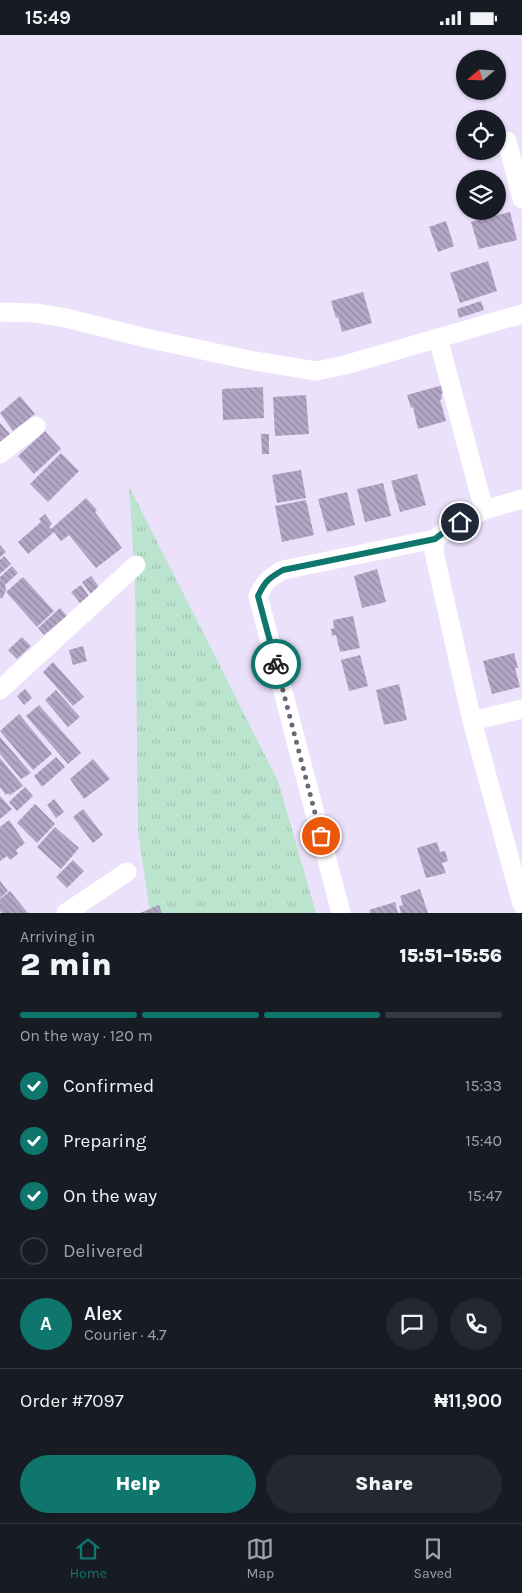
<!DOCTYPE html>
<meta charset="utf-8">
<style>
:root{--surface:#171b24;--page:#242831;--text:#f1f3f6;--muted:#9ea1a6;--line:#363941;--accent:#0f766e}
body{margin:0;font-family:Karla,sans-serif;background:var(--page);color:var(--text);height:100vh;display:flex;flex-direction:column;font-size:19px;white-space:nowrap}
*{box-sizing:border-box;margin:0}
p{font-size:16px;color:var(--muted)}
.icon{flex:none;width:28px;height:28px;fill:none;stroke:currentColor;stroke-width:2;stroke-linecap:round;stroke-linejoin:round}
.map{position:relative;height:878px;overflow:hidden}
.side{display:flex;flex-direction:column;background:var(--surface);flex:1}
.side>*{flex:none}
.needle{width:32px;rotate:251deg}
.tools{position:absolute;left:456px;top:15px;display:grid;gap:10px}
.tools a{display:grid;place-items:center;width:50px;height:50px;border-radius:50%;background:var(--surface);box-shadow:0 1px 4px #0004;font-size:25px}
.pin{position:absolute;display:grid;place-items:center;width:42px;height:42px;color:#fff;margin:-21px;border:2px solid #fff;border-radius:50%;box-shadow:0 1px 5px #0007}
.courier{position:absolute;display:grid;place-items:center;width:50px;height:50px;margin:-25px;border:4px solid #0f766e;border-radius:50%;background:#fff;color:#222;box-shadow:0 1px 6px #0007}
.overview em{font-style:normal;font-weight:800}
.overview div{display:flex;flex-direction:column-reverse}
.overview{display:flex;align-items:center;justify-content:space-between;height:85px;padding:0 20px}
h1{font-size:32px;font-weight:800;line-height:38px}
.bar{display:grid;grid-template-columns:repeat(4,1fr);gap:8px 5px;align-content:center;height:60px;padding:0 20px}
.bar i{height:6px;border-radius:4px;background:var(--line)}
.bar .current{background:var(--accent)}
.bar p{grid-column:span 4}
.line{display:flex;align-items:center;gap:12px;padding:0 20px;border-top:1px solid var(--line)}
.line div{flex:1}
.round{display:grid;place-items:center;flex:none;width:52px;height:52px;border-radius:26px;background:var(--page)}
ol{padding:0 20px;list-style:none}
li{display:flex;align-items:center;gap:15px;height:55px}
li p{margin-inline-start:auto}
li .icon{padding:5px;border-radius:50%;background:var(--accent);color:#fff;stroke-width:4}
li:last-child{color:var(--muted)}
li i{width:28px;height:28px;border:2px solid var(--line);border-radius:50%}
.button{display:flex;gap:10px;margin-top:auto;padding:10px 20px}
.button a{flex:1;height:58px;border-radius:30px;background:var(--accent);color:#fff;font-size:20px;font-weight:800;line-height:58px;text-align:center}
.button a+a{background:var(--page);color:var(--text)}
.status{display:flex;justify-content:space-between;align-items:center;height:35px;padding:0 25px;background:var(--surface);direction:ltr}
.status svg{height:14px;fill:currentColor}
.tabs{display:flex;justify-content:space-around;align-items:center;height:70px;border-top:1px solid var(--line);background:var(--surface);font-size:14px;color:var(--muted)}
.tabs a{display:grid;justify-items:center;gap:2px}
.tabs .current{color:var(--accent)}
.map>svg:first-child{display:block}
.grass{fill:url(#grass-tufts)}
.building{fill:url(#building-back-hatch)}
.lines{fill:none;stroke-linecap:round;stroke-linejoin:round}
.minor{stroke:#fff;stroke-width:19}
.done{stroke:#6d6676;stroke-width:5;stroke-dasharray:0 9}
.route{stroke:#0f766e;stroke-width:6}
</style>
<div class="status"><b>15:49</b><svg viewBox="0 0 49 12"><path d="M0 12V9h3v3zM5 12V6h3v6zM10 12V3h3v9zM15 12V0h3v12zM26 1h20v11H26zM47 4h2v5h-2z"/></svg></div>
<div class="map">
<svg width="522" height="878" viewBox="0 0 522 878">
<defs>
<pattern id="grass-tufts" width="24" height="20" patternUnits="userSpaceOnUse" patternTransform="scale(1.25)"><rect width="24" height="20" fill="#bbe4ce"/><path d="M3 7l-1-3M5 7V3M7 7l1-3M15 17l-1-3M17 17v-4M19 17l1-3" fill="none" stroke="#a1c3b1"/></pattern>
<pattern id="building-back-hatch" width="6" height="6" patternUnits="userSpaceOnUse" patternTransform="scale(1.25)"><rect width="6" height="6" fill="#b4a7c6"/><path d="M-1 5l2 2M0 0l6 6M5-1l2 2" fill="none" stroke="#9288a1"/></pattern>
</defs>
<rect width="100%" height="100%" fill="#ece1fb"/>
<path class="grass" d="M129 451 278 746 316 878H150L138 796 135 547Z"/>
<path class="building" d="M510 177 517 205 479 214 471 187Z
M446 186 454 211 438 217 429 192Z
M488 226 497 256 460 268 450 238Z
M363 257 372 288 342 297 338 282 336 283 331 266Z
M481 266 484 275 459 283 457 274Z
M443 350 445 358 441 359 442 364 440 365 446 386 418 394 413 372 411 373 407 360Z
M263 352 264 383 223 385 222 354Z
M306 360 309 399 275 401 273 362Z
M20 361 35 379 13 396 0 378Z
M0 388 10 399 0 407Z
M45 396 61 414 34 439 18 421Z
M261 399H269V419H262Z
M61 418 79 436 48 467 30 449Z
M301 435 306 463 277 468 272 440Z
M417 439 426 470 400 477 391 446Z
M383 448 391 481 365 487 357 454Z
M347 457 355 490 327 497 318 464Z
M86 463 97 475 95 477 122 513 96 533 69 500 61 506 54 497 28 519 18 507 41 487 39 484 45 479 52 489 49 492 51 494Z
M306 465 314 500 282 507 275 471Z
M0 510 6 517 0 522Z
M4 521 11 529 0 539V525Z
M12 531 18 538 5 550 6 555 2 564 0 562V542Z
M377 534 386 567 362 573 354 541Z
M91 541 99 552 91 559 82 547Z
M23 542 54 576 37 592 6 557Z
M81 550 89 561 80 568 71 557Z
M60 573 67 581 44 600 38 593Z
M353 581 360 613 340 617 336 600 332 601 331 594 334 593 333 585Z
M22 602 31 611 17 624 8 615Z
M83 611 87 626 73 630 69 615Z
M514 618 518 633H515L520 652 492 659 483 626Z
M360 620 368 651 349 656 341 625Z
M53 627 84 662 73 671 43 637Z
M399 649 407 685 384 690 376 655Z
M25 654 32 663 24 670 17 661Z
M56 655 80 682 68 692 45 665Z
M39 670 81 718 68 729 26 681Z
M19 679 52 719 33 735 0 696Z
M0 702 31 738 21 744 0 719Z
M56 722 65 732 42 752 34 741Z
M0 723 23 751 10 760 8 758 6 760 0 752Z
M93 724 110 744 84 764 70 744Z
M25 752 33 761 17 776 9 767Z
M0 761 12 774 0 784Z
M54 764 64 777 56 783 47 770Z
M35 769 55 789 37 808 17 788Z
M83 774 103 800 93 808 73 782Z
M9 785 25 808 16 815 18 819 10 825 7 821 0 826V792Z
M55 792 79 813 61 834 37 812Z
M437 807 440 817 445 816 448 826 442 828 446 838 426 843 417 813Z
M73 825 84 836 67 853 56 842Z
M0 846 8 856 0 863Z
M420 854 428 878H401L399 871 403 870 400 861Z
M10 856 28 878H2L0 876V864Z
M395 867 398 878H370L369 875Z
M159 870 162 878H140Z"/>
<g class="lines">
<path class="minor" d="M507 106 522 164
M0 277 35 278 66 283 146 303 254 326 316 336 345 330 522 279
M438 303 484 475
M0 419 36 391
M522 464 484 475 448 494 435 504 434 517 472 686 522 869
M0 655 136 530
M472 686 522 674
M66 878 127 837
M341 878 258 561C265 546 269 543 283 535L435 504"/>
</g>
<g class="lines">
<path class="done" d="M276 629 321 801"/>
<path class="route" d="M276 629 258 561C265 546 269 543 283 535L435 504 448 494 460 487"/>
</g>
</svg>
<div class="tools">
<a><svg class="needle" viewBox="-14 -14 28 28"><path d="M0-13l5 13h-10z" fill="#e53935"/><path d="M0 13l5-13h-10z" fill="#9ea1a6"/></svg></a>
<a><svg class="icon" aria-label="locate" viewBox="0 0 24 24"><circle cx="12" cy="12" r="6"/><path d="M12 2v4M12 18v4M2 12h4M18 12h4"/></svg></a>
<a><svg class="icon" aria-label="layers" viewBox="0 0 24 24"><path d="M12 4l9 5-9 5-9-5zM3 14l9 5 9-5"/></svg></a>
</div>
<div class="pin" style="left:321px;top:801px;background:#ea580c"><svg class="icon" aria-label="bag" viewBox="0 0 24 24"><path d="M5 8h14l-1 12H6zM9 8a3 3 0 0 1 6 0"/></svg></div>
<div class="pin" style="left:460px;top:487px;background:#1f2937"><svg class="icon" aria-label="home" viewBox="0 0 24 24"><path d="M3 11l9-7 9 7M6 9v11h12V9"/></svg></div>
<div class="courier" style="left:276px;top:629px"><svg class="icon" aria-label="bike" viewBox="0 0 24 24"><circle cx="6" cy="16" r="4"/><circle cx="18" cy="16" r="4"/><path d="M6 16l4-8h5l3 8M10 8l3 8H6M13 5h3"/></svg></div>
</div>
<section class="side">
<div class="overview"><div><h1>2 min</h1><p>Arriving in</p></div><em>15:51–15:56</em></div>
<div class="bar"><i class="current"></i><i class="current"></i><i class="current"></i><i></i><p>On the way · 120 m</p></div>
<ol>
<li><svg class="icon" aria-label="check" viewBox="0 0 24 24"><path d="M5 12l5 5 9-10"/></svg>Confirmed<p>15:33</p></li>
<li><svg class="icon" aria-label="check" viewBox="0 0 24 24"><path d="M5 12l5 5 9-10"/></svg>Preparing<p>15:40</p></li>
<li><svg class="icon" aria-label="check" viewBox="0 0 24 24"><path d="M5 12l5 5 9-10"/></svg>On the way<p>15:47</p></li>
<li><i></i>Delivered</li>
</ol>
<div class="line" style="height:90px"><b class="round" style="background:var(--accent);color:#fff">A</b><div><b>Alex</b><p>Courier · 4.7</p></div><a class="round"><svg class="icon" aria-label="chat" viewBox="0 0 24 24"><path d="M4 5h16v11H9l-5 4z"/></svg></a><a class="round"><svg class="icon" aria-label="phone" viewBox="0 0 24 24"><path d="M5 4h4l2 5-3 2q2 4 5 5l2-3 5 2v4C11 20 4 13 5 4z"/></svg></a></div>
<div class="line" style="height:65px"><div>Order #7097</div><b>₦11,900</b></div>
<div class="button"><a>Help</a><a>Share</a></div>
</section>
<nav class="tabs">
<a class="current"><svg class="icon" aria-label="home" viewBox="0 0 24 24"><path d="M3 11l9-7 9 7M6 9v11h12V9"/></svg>Home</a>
<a><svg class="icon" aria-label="map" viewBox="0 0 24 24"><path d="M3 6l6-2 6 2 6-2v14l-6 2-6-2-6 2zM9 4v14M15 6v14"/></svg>Map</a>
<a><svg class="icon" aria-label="saved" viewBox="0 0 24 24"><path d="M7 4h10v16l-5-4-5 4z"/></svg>Saved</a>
</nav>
